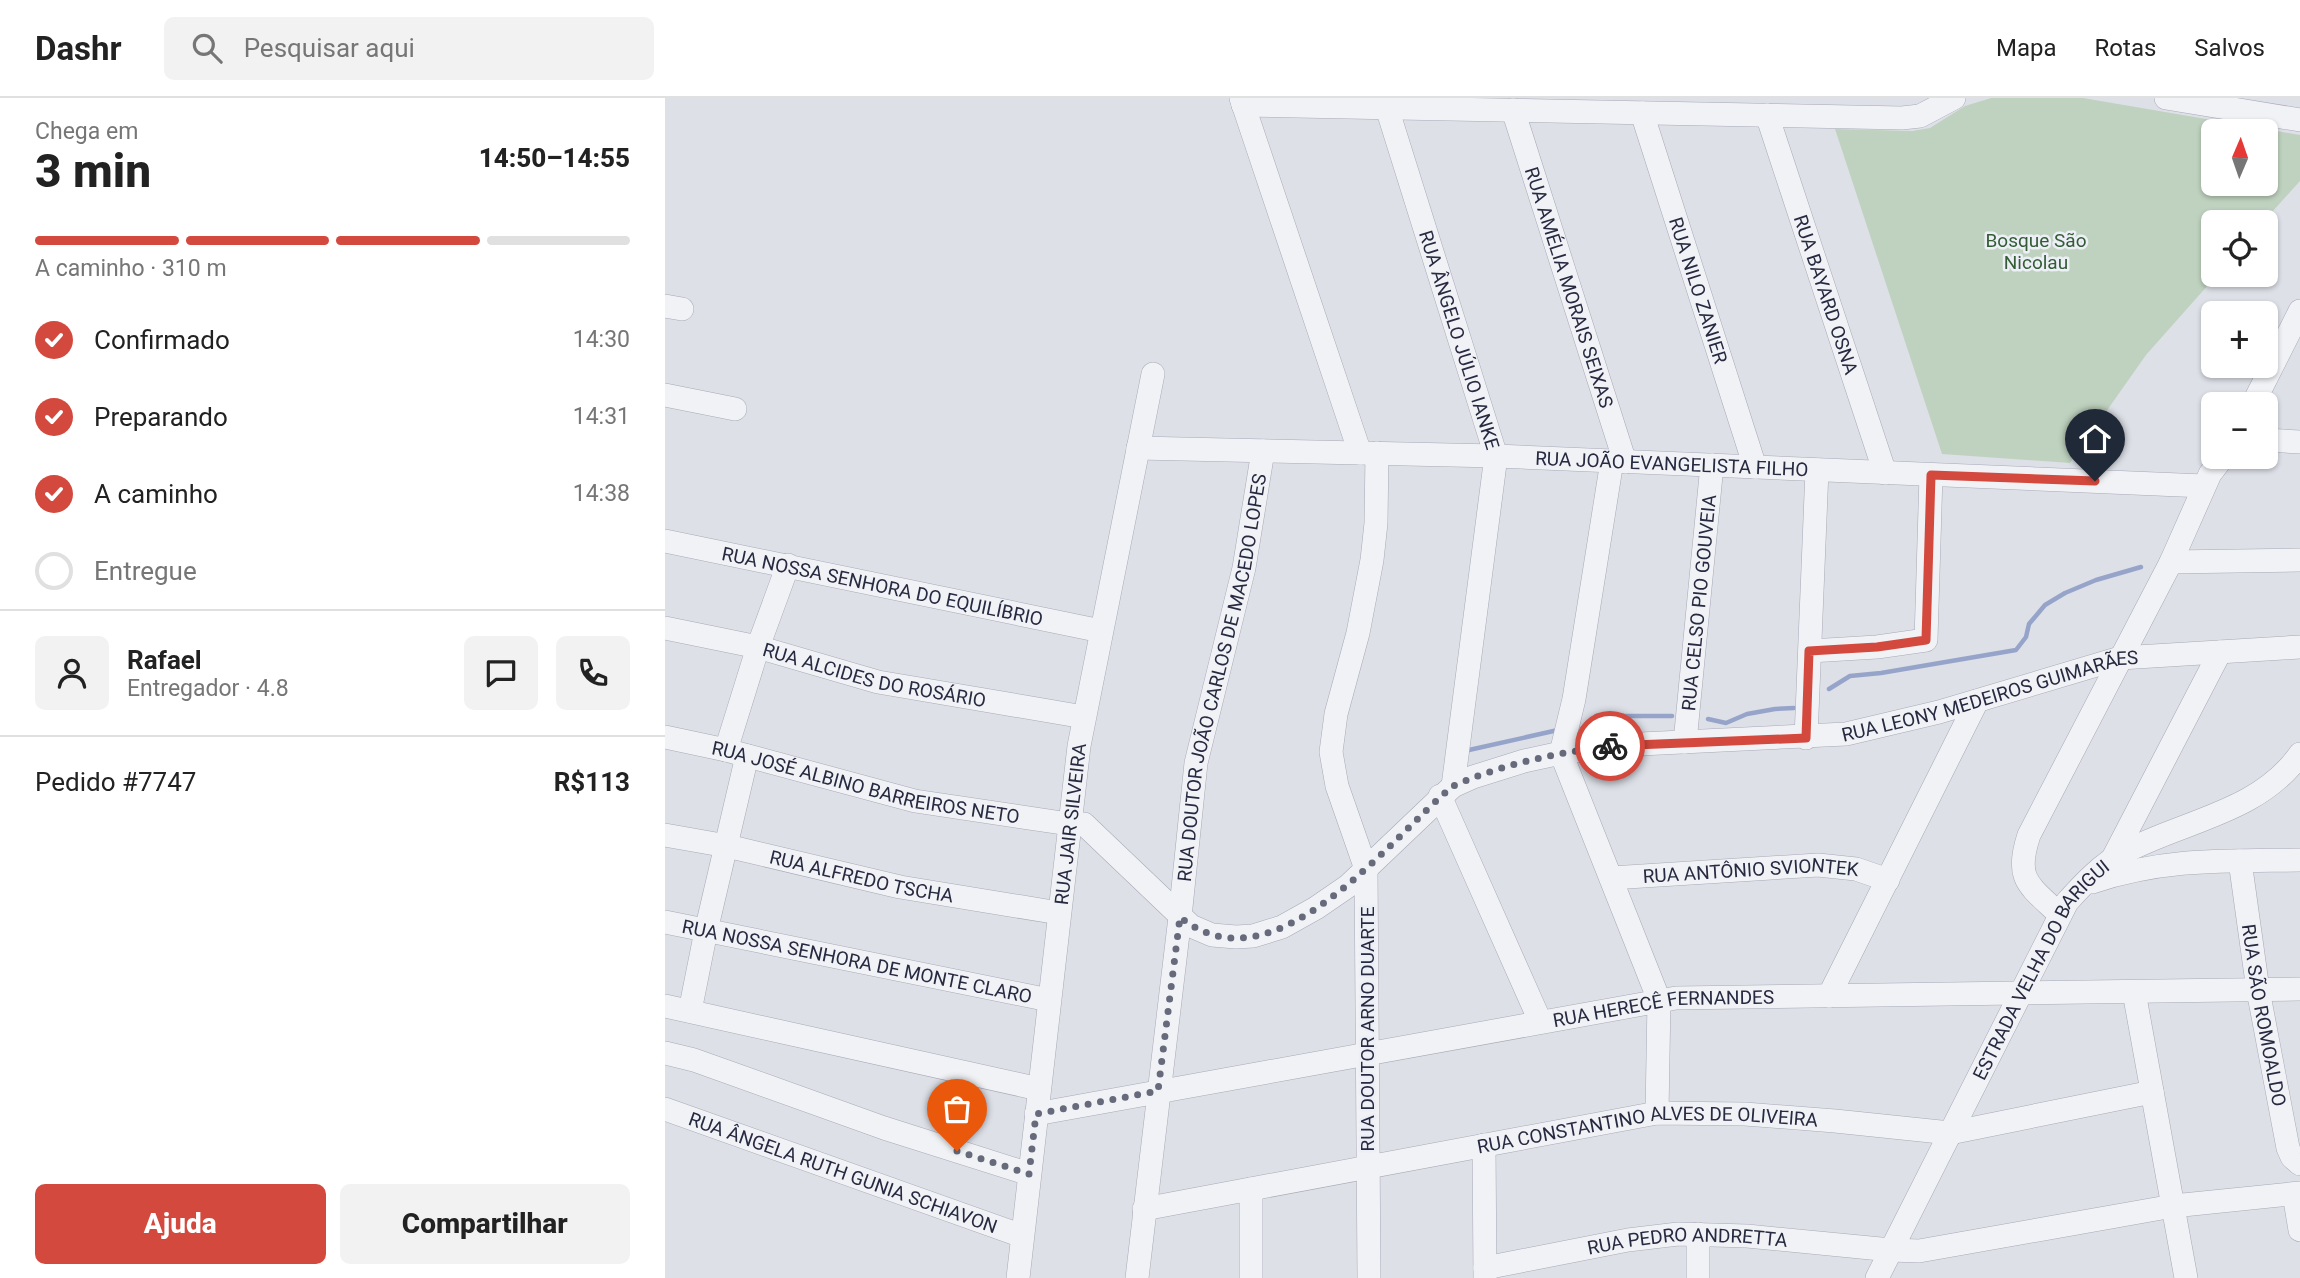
<!DOCTYPE html>
<html lang="pt">
<meta charset="utf-8">
<style>
:root{--surface:#fff;--page:#f2f2f2;--text:#222;--muted:#767676;--line:#e0e0e0;--accent:#d3493d}
body{margin:0;font-family:Roboto,sans-serif;background:var(--page);color:var(--text);height:100vh;display:flex;flex-direction:column;font-size:26px;white-space:nowrap}
*{box-sizing:border-box;margin:0}
p{font-size:23px;color:var(--muted)}
.icon{flex:none;width:38px;height:38px;fill:none;stroke:currentColor;stroke-width:2;stroke-linecap:round;stroke-linejoin:round}
.map{position:relative;flex:1;overflow:hidden}
.details{display:flex;flex-direction:column;background:var(--surface);width:665px}
.details>*{flex:none}
.needle{width:46px;rotate:2deg}
.fabs{position:absolute;left:1536px;top:21px;display:grid;gap:14px}
.fabs a{display:grid;place-items:center;width:77px;height:77px;border-radius:10px;background:var(--surface);box-shadow:0 2px 5px #0004;font-size:35px}
.pin{position:absolute;display:grid;place-items:center;width:60px;height:60px;color:#fff;margin:-72px -30px;border-radius:50% 50% 50% 0;rotate:-45deg;box-shadow:0 0 7px #0007}
.pin .icon{rotate:45deg}
.courier{position:absolute;display:grid;place-items:center;width:70px;height:70px;margin:-35px;border:5px solid #d3493d;border-radius:50%;background:#fff;color:#222;box-shadow:0 2px 9px #0007}
.head em{font-style:normal;font-weight:800}
.head div{display:flex;flex-direction:column-reverse}
.head{display:flex;align-items:center;justify-content:space-between;height:119px;padding:0 35px}
h1{font-size:46px;font-weight:800;line-height:52px}
.bar{display:grid;grid-template-columns:repeat(4,1fr);gap:10px 7px;align-content:center;height:84px;padding:0 35px}
.bar i{height:9px;border-radius:5px;background:var(--line)}
.bar .active{background:var(--accent)}
.bar p{grid-column:span 4}
.line{display:flex;align-items:center;gap:18px;padding:0 35px;border-top:2px solid var(--line)}
.line div{flex:1}
.round{display:grid;place-items:center;flex:none;width:74px;height:74px;border-radius:10px;background:var(--page)}
ol{padding:0 35px;list-style:none}
li{display:flex;align-items:center;gap:21px;height:77px}
li p{margin-inline-start:auto}
li .icon{padding:7px;border-radius:50%;background:var(--accent);color:#fff;stroke-width:4}
li:last-child{color:var(--muted)}
li i{width:38px;height:38px;border:4px solid var(--line);border-radius:50%}
.cta{display:flex;gap:14px;margin-top:auto;padding:14px 35px}
.cta a{flex:1;height:80px;border-radius:10px;background:var(--accent);color:#fff;font-size:28px;font-weight:800;line-height:80px;text-align:center}
.cta a+a{background:var(--page);color:var(--text)}
header{display:flex;align-items:center;gap:42px;box-sizing:border-box;height:98px;padding:0 35px;background:var(--surface);border-bottom:2px solid var(--line)}
header strong{font-size:33px}
nav{display:flex;gap:38px;margin-inline-start:auto;font-size:24px}
.search{width:490px;height:63px;background:var(--page);display:flex;align-items:center;gap:18px;box-sizing:border-box;padding:0 24px;border-radius:10px;color:var(--muted);font-size:26px}
main{display:flex;flex:1;min-height:0}
.map>svg:first-child{display:block}
.green{fill:#bfd2bf;fill-rule:evenodd}
.lines{fill:none;stroke-linecap:round;stroke-linejoin:round}
.stream{stroke:#97a4ca;stroke-width:4.5}
.minor-casing{stroke:#a7a9b6;stroke-width:24}
.minor{stroke:#f1f2f6;stroke-width:23}
.done{stroke:#676a7b;stroke-width:7;stroke-dasharray:0 12.6}
.route{stroke:#d3493d;stroke-width:9}
.labels{text-anchor:middle;dominant-baseline:central;stroke-width:5;stroke-linejoin:round;paint-order:stroke}
.park-label{font-size:19px;fill:#335c35;stroke:#edeff6}
.street-label{font-size:19px;fill:#272a40;stroke:#edeff6}
</style>
<header>
<strong>Dashr</strong>
<div class="search"><svg class="icon" aria-label="search" viewBox="0 0 24 24"><circle cx="10" cy="10" r="6"/><path d="M15 15l6 6"/></svg>Pesquisar aqui</div>
<nav><a>Mapa</a><a>Rotas</a><a>Salvos</a></nav>
</header>
<main>
<section class="details">
<div class="head"><div><h1>3 min</h1><p>Chega em</p></div><em>14:50–14:55</em></div>
<div class="bar"><i class="active"></i><i class="active"></i><i class="active"></i><i></i><p>A caminho · 310 m</p></div>
<ol>
<li><svg class="icon" aria-label="check" viewBox="0 0 24 24"><path d="M5 12l5 5 9-10"/></svg>Confirmado<p>14:30</p></li>
<li><svg class="icon" aria-label="check" viewBox="0 0 24 24"><path d="M5 12l5 5 9-10"/></svg>Preparando<p>14:31</p></li>
<li><svg class="icon" aria-label="check" viewBox="0 0 24 24"><path d="M5 12l5 5 9-10"/></svg>A caminho<p>14:38</p></li>
<li><i></i>Entregue</li>
</ol>
<div class="line" style="height:126px"><a class="round"><svg class="icon" aria-label="person" viewBox="0 0 24 24"><circle cx="12" cy="8" r="4"/><path d="M4 21q1-7 8-7t8 7"/></svg></a><div><b>Rafael</b><p>Entregador · 4.8</p></div><a class="round"><svg class="icon" aria-label="chat" viewBox="0 0 24 24"><path d="M4 5h16v11H9l-5 4z"/></svg></a><a class="round"><svg class="icon" aria-label="phone" viewBox="0 0 24 24"><path d="M5 4h4l2 5-3 2q2 4 5 5l2-3 5 2v4C11 20 4 13 5 4z"/></svg></a></div>
<div class="line" style="height:91px"><div>Pedido #7747</div><b>R$113</b></div>
<div class="cta"><a>Ajuda</a><a>Compartilhar</a></div>
</section>
<div class="map">
<svg width="1635" height="1180" viewBox="0 0 1635 1180">
<rect width="100%" height="100%" fill="#dee0e8"/>
<path class="green" d="M1326 0H1418L1635 37V83L1598 124H1549V177H1552L1481 257 1405 365 1277 356 1170 31 1247 33 1265 30 1300 8ZM1549 33H1601V86H1549Z"/>
<g class="lines">
<path class="stream" d="M1164 591 1185 578 1216 575 1351 552 1361 539 1364 526 1380 507 1400 495 1431 482 1476 469
M931 618H1007
M1043 621 1061 625 1082 616 1110 611 1129 610
M804 652 893 632"/>
<defs>
<g id="minor">
<path d="M576 0 695 355"/>
<path d="M1501 0 1635 22"/>
<path d="M578 7 1237 20 1255 18 1289 0"/>
<path id="s1" d="M722 10 831 358 788 688"/>
<path id="s2" d="M848 12 960 364"/>
<path id="s3" d="M977 15 1090 369"/>
<path id="s4" d="M1102 17 1220 375"/>
<path d="M0 208 17 211"/>
<path d="M0 297 70 311"/>
<path d="M1588 306 1635 213"/>
<path d="M1601 342 1635 344"/>
<path id="s5" d="M473 350 831 358 1539 388"/>
<path d="M947 363 909 601 896 655 994 902 992 1015"/>
<path id="s6" d="M0 443 436 533"/>
<path d="M1506 464 1635 462"/>
<path id="s7" d="M0 530 93 549 213 584 419 619"/>
<path d="M1145 553 1212 549 1261 542 1266 377"/>
<path id="s8" d="M0 639 61 652 250 703 404 726H419L526 828 547 837 571 839 588 838 617 829 651 810 683 788 788 688 808 679 859 663 896 655 955 647 1181 636 1274 614 1455 560 1635 549"/>
<path d="M1141 640 1152 372"/>
<path id="s9" d="M1020 644 1047 367"/>
<path d="M61 652 93 549 123 467"/>
<path d="M775 698 875 923"/>
<path id="s10" d="M0 737 62 748 235 789 394 815"/>
<path d="M1447 762 1555 554"/>
<path id="s11" d="M1575 763 1593 892 1623 1050 1627 1059 1635 1066"/>
<path id="s12" d="M946 780 1153 767 1191 771 1223 782"/>
<path d="M1427 784C1500 760 1560 763 1635 762"/>
<path d="M1395 817C1364 787 1349 782 1364 737L1506 464 1545 376 1558 359"/>
<path id="s13" d="M0 824 384 902"/>
<path d="M1469 894 1521 1180"/>
<path d="M1164 898 1312 603"/>
<path d="M0 908 374 991"/>
<path d="M25 913 41 833 82 658"/>
<path d="M0 955 29 962 219 1030 364 1076"/>
<path id="s14" d="M0 1011 357 1138"/>
<path id="s15" d="M371 1016 1011 900 1635 891"/>
<path d="M819 1047 820 1180"/>
<path d="M1629 1096 1635 1132"/>
<path id="s16" d="M479 1111 992 1015 1080 1016 1170 1023 1285 1035 1487 994"/>
<path id="s17" d="M820 1170 963 1142 1013 1136 1082 1138 1226 1152 1254 1153 1508 1108 1635 1095"/>
<path id="s18" d="M353 1180 414 648 488 276"/>
<path id="s19" d="M472 1180 515 819 531 665 579 470 598 353"/>
<path d="M586 1180V1091"/>
<path d="M704 1180 701 771 672 688 666 654 671 616 693 535 707 462 711 425 712 355"/>
<path d="M1033 1180V1136"/>
<path id="s20" d="M1212 1180 1402 804C1418 786 1437 766 1458 755 1517 723 1594 715 1635 656"/>
</g>
</defs>
<use href="#minor" class="minor-casing"/>
<use href="#minor" class="minor"/>
</g>
<g class="lines">
<path class="done" d="M292 1053 364 1076 371 1016 493 993 515 819C609 896 724 741 788 688 838 666 891 655 945 648"/>
<path class="route" d="M945 648 1141 640 1144 553 1212 549 1261 542 1266 377 1430 383"/>
</g>
<g class="labels">
<g class="park-label">
<text x="1371" y="142">Bosque São<tspan x="1371" dy="22">Nicolau</tspan></text>
</g>
<g class="street-label">
<text stroke="none"><textPath href="#s2" startOffset="186">RUA AMÉLIA MORAIS SEIXAS</textPath></text>
<text stroke="none"><textPath href="#s3" startOffset="186">RUA NILO ZANIER</textPath></text>
<text stroke="none"><textPath href="#s4" startOffset="189">RUA BAYARD OSNA</textPath></text>
<text stroke="none"><textPath href="#s1" startOffset="243">RUA ÂNGELO JÚLIO IANKE</textPath></text>
<text stroke="none"><textPath href="#s5" startOffset="534">RUA JOÃO EVANGELISTA FILHO</textPath></text>
<text stroke="none"><textPath href="#s6" startOffset="222">RUA NOSSA SENHORA DO EQUILÍBRIO</textPath></text>
<text stroke="none"><textPath href="#s9" startOffset="140">RUA CELSO PIO GOUVEIA</textPath></text>
<text stroke="none"><textPath href="#s7" startOffset="215">RUA ALCIDES DO ROSÁRIO</textPath></text>
<text stroke="none"><textPath href="#s19" startOffset="607">RUA DOUTOR JOÃO CARLOS DE MACEDO LOPES</textPath></text>
<text stroke="none"><textPath href="#s8" startOffset="1442">RUA LEONY MEDEIROS GUIMARÃES</textPath></text>
<text stroke="none"><textPath href="#s8" startOffset="206">RUA JOSÉ ALBINO BARREIROS NETO</textPath></text>
<text stroke="none"><textPath href="#s18" startOffset="457">RUA JAIR SILVEIRA</textPath></text>
<text stroke="none"><textPath href="#s12" startOffset="140">RUA ANTÔNIO SVIONTEK</textPath></text>
<text stroke="none"><textPath href="#s10" startOffset="201">RUA ALFREDO TSCHA</textPath></text>
<text stroke="none"><textPath href="#s13" startOffset="196">RUA NOSSA SENHORA DE MONTE CLARO</textPath></text>
<text stroke="none"><textPath href="#s20" startOffset="350">ESTRADA VELHA DO BARIGUI</textPath></text>
<text stroke="none"><textPath href="#s15" startOffset="637">RUA HERECÊ FERNANDES</textPath></text>
<text stroke="none"><textPath href="#s11" startOffset="156">RUA SÃO ROMOALDO</textPath></text>
<text transform="translate(702 931) rotate(-90)">RUA DOUTOR ARNO DUARTE</text>
<text stroke="none"><textPath href="#s16" startOffset="511">RUA CONSTANTINO ALVES DE OLIVEIRA</textPath></text>
<text stroke="none"><textPath href="#s14" startOffset="189">RUA ÂNGELA RUTH GUNIA SCHIAVON</textPath></text>
<text stroke="none"><textPath href="#s17" startOffset="205">RUA PEDRO ANDRETTA</textPath></text>
</g>
</g>
</svg>
<div class="fabs">
<a><svg class="needle" viewBox="-14 -14 28 28"><path d="M0-13l5 13h-10z" fill="#e53935"/><path d="M0 13l5-13h-10z" fill="#767676"/></svg></a>
<a><svg class="icon" aria-label="locate" viewBox="0 0 24 24"><circle cx="12" cy="12" r="6"/><path d="M12 2v4M12 18v4M2 12h4M18 12h4"/></svg></a>
<a>+</a>
<a>−</a>
</div>
<div class="pin" style="left:292px;top:1053px;background:#ea580c"><svg class="icon" aria-label="bag" viewBox="0 0 24 24"><path d="M5 8h14l-1 12H6zM9 8a3 3 0 0 1 6 0"/></svg></div>
<div class="pin" style="left:1430px;top:383px;background:#1f2937"><svg class="icon" aria-label="home" viewBox="0 0 24 24"><path d="M3 11l9-7 9 7M6 9v11h12V9"/></svg></div>
<div class="courier" style="left:945px;top:648px"><svg class="icon" aria-label="bike" viewBox="0 0 24 24"><circle cx="6" cy="16" r="4"/><circle cx="18" cy="16" r="4"/><path d="M6 16l4-8h5l3 8M10 8l3 8H6M13 5h3"/></svg></div>
</div>
</main>
